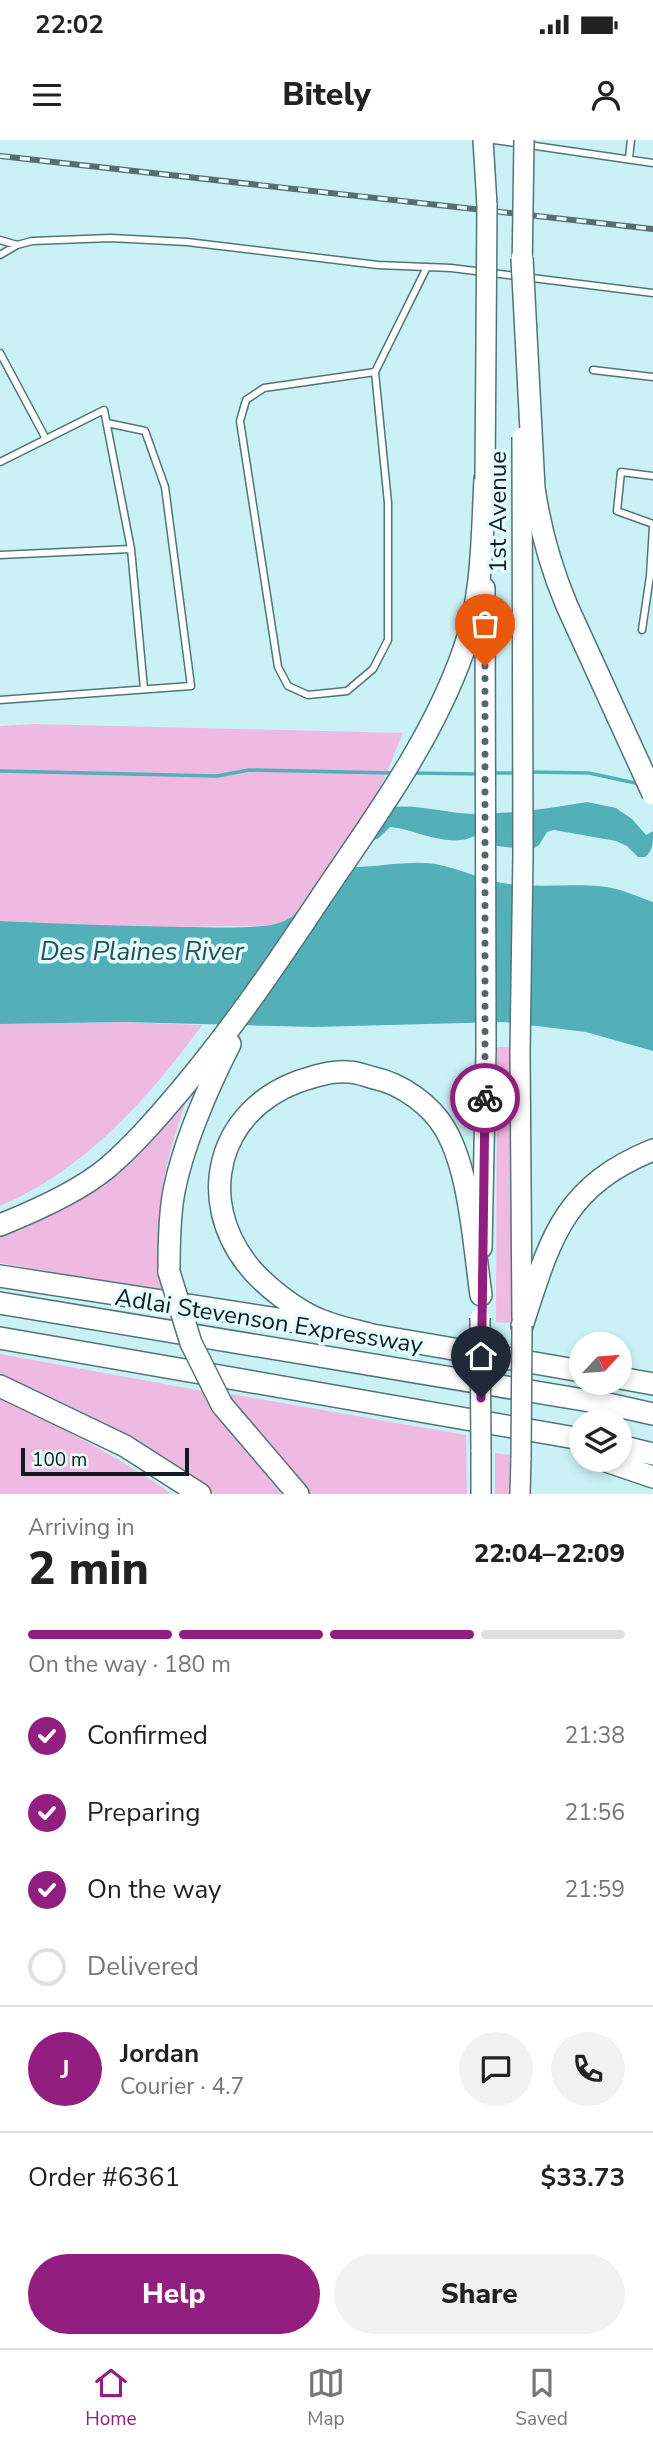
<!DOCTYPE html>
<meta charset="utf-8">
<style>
:root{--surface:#fff;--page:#f2f2f2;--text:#222;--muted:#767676;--line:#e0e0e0;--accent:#921f7f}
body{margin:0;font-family:"Nunito Sans",sans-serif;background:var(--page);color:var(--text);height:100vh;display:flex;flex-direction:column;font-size:26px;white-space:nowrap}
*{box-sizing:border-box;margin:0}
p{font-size:23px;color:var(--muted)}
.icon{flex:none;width:38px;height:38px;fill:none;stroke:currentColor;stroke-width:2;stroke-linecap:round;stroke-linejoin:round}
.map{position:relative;height:1354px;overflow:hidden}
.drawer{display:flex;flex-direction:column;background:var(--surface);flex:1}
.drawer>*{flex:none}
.needle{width:46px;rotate:64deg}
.fabs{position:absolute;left:569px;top:1192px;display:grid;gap:14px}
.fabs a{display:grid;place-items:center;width:63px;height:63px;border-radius:50%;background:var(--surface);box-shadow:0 4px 10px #0003;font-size:35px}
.scale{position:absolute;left:21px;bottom:18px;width:168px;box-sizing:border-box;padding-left:7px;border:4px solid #0e1d1f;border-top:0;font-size:19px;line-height:24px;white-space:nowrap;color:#0e1d1f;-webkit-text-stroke:5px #e4fcfe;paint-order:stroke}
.pin{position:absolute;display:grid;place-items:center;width:60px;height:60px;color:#fff;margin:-72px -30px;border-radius:50% 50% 50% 0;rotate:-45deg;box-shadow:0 0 7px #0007}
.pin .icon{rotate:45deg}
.courier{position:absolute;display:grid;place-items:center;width:70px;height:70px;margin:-35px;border:5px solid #921f7f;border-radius:50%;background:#fff;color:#222;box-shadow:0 2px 9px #0007}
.headline em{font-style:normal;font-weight:800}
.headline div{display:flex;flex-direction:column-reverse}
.headline{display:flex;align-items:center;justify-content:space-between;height:119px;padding:0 28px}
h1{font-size:46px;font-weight:800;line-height:52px}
.bar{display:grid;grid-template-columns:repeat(4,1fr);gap:10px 7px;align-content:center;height:84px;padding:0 28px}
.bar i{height:9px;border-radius:5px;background:var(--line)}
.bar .active{background:var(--accent)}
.bar p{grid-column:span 4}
.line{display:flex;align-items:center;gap:18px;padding:0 28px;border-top:2px solid var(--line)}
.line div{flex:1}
.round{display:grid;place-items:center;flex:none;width:74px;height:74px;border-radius:37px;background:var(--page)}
ol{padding:0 28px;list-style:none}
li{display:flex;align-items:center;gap:21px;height:77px}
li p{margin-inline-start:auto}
li .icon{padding:7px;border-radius:50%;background:var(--accent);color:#fff;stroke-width:4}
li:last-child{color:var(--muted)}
li i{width:38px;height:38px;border:4px solid var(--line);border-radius:50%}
.cta{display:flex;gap:14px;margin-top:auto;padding:14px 28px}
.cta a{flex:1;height:80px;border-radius:42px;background:var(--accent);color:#fff;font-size:28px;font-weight:800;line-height:80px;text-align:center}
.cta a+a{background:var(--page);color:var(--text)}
.status{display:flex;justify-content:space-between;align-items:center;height:49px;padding:0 35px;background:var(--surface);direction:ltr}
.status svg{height:19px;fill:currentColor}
header{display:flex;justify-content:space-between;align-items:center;height:91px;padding:0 28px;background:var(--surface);font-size:32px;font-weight:800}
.tab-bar{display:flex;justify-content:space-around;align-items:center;height:98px;border-top:2px solid var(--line);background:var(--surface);font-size:19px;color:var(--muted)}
.tab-bar a{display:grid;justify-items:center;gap:4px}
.tab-bar .active{color:var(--accent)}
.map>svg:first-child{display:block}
.green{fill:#efbae1}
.water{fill:#53b0b9}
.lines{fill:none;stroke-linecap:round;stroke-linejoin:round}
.stream{stroke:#53b0b9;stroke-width:3.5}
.service-casing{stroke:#507478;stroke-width:9}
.primary-casing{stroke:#507478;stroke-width:22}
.motorway-casing{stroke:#507478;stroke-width:24}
.service{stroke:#fff;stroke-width:6}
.primary{stroke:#fff;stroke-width:19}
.motorway{stroke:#fff;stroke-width:21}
.rail-casing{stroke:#566e71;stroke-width:6}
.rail{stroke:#e4fcfe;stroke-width:3.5;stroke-dasharray:10;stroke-linecap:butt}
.primary-bridge-casing{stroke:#507478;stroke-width:22;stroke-linecap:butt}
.motorway-bridge-casing{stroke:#507478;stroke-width:24;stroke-linecap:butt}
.primary-bridge{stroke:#fff;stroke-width:19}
.motorway-bridge{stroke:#fff;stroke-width:21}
.done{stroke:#50686a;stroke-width:7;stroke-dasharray:0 12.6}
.route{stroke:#921f7f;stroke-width:9}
.labels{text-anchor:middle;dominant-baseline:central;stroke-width:7;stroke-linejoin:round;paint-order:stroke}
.street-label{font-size:24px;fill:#0e1d1f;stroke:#e4fcfe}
.water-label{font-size:26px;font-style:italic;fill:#244f53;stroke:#e4fcfe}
</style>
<div class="status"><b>22:02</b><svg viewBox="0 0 49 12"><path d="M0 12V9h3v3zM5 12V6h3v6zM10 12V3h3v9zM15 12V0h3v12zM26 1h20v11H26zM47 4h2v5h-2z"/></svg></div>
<header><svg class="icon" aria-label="menu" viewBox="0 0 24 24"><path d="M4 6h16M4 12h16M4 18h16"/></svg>Bitely<svg class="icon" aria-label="person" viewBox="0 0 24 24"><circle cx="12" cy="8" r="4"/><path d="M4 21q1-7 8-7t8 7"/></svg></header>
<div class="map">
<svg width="653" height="1354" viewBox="0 0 653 1354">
<rect width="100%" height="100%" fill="#caf2f6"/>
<path class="green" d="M35 584 403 593C394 614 386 637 375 657 364 678 303 773 286 781 269 788 246 786 228 786 152 789 76 785 0 781V586Z
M125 882 202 885C149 958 85 1030 0 1066V884Z
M497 907H511V1183L496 1182Z
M188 956C164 1023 150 1080 164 1151L0 1123V1096L17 1091 63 1067Z
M0 1214 203 1251 251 1317 282 1354H214L155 1314 105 1284 66 1264 0 1236Z
M225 1253 466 1295 467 1354H303Z
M0 1259C60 1287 118 1316 172 1354H0Z
M495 1313 510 1315 509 1354H495Z"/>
<path class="water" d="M587 662 616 668 632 679 646 695 653 691C653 704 653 710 645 717H638L627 706 616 701 554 690 547 692 539 705 531 710 497 706 483 693C475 695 468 700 461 700 438 703 412 689 390 687L379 698 371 701 349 727C378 728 406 720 435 724 460 728 483 741 509 744 541 748 574 743 606 747 622 749 638 757 653 762V911L586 892 503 882 314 887 125 882 0 884V781C60 784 120 786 181 787 210 787 242 789 271 785 280 783 289 780 295 774 313 755 355 679 371 672 406 658 445 675 481 674 517 673 552 668 587 662Z"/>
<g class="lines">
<path class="stream" d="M0 631 217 636 249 630 393 633
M530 632 589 633 640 644
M411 633 480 634
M492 633H515"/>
<defs>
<path id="service" d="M494 0 653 23
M629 18 631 0
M0 100 17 105
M0 115 17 105 32 101 111 98 187 102 378 125 451 128 653 153
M0 213 46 299
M593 230 653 237
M375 232 264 248 246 260 240 281 278 527 288 546 308 555 347 551 373 529 388 500V363L375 232 427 127
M0 322 104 270 131 409 0 415
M653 336 621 332 617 371 653 384
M131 409 144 549
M642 490 650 436 653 387
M0 560 191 546 165 347 145 291 107 283"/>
<path id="primary" d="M483 0 487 65
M520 912 522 1178
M482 1108 486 910 485 448
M481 1310V1354
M520 1354 521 1318"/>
<path id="motorway" d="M0 1085C35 1071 78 1052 107 1028 134 1005 158 977 180 951 233 888 278 822 323 754 375 677 432 600 463 512 483 458 482 395 485 339
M169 1132C169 1107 169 1082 173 1057 181 1009 208 947 230 904
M0 1136 323 1186
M0 1163 608 1264 653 1274
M522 1186C550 1100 562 1047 653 1010
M355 1192 581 1231
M369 1194C354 1190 337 1187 323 1181 298 1172 263 1145 247 1124 196 1058 218 972 297 942 311 937 333 930 348 932 357 932 366 936 374 938 402 944 431 965 445 989 470 1031 474 1107 481 1155
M0 1198 581 1299
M620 1238 653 1244
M0 1246 125 1306 200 1354
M222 1265 298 1354
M620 1306 653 1314
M603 1320 653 1337"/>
</defs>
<use href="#service" class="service-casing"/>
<use href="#primary" class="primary-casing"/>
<use href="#motorway" class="motorway-casing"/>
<use href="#service" class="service"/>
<use href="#primary" class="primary"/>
<use href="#motorway" class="motorway"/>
<defs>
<path id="rail" d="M0 16 653 89"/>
</defs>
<use href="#rail" class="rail-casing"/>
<use href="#rail" class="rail"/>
<defs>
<path id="primary-bridge" d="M522 134 524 0
M485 339 487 65
M520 912 523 714 522 297
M480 1178 481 1310
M521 1318 522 1186"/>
<path id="motorway-bridge" d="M522 118 534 348C540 389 551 428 567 466L653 654
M169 1132 191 1203 222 1265"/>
</defs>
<use href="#primary-bridge" class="primary-bridge-casing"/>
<use href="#motorway-bridge" class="motorway-bridge-casing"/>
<use href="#primary-bridge" class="primary-bridge"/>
<use href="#motorway-bridge" class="motorway-bridge"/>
</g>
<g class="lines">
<path class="done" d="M485 526V958"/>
<path class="route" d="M481 1258 485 958"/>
</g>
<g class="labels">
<g class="street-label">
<text transform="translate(498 372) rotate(-90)">1st Avenue</text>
<text transform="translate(269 1181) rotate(9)">Adlai Stevenson Expressway</text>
</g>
<g class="water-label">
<text x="142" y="811">Des Plaines River</text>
</g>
</g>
</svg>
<div class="fabs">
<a><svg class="needle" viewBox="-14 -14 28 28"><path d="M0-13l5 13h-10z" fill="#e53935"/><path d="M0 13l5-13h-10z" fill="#767676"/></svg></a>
<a><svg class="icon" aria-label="layers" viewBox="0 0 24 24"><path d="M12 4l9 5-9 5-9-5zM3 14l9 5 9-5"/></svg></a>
</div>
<div class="scale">100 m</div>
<div class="pin" style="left:485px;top:526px;background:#ea580c"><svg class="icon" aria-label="bag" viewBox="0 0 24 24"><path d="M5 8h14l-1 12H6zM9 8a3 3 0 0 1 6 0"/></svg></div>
<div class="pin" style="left:481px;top:1258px;background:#1f2937"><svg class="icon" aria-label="home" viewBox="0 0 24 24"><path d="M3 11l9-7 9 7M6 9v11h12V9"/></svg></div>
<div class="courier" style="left:485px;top:958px"><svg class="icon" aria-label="bike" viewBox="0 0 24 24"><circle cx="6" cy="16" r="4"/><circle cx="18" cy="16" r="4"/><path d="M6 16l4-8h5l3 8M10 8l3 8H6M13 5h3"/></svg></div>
</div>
<section class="drawer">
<div class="headline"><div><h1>2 min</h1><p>Arriving in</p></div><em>22:04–22:09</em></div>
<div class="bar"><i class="active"></i><i class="active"></i><i class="active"></i><i></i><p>On the way · 180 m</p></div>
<ol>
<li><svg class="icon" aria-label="check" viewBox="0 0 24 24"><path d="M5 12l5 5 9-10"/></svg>Confirmed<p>21:38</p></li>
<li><svg class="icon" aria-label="check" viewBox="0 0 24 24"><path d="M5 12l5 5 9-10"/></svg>Preparing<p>21:56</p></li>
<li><svg class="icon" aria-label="check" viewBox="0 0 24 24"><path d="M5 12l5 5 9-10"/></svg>On the way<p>21:59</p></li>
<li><i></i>Delivered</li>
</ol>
<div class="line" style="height:126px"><b class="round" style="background:var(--accent);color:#fff">J</b><div><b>Jordan</b><p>Courier · 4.7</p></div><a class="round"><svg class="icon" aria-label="chat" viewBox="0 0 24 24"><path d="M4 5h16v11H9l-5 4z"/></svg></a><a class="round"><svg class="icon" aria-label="phone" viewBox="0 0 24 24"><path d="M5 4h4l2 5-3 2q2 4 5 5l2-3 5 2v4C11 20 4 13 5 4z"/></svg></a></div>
<div class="line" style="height:91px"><div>Order #6361</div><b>$33.73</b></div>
<div class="cta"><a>Help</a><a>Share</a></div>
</section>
<nav class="tab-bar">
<a class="active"><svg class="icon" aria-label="home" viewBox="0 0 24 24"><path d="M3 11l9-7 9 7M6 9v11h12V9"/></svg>Home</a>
<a><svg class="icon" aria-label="map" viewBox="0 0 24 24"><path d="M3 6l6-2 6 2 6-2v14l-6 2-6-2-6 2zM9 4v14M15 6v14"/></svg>Map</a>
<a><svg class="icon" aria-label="saved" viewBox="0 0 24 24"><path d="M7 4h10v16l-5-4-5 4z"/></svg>Saved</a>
</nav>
